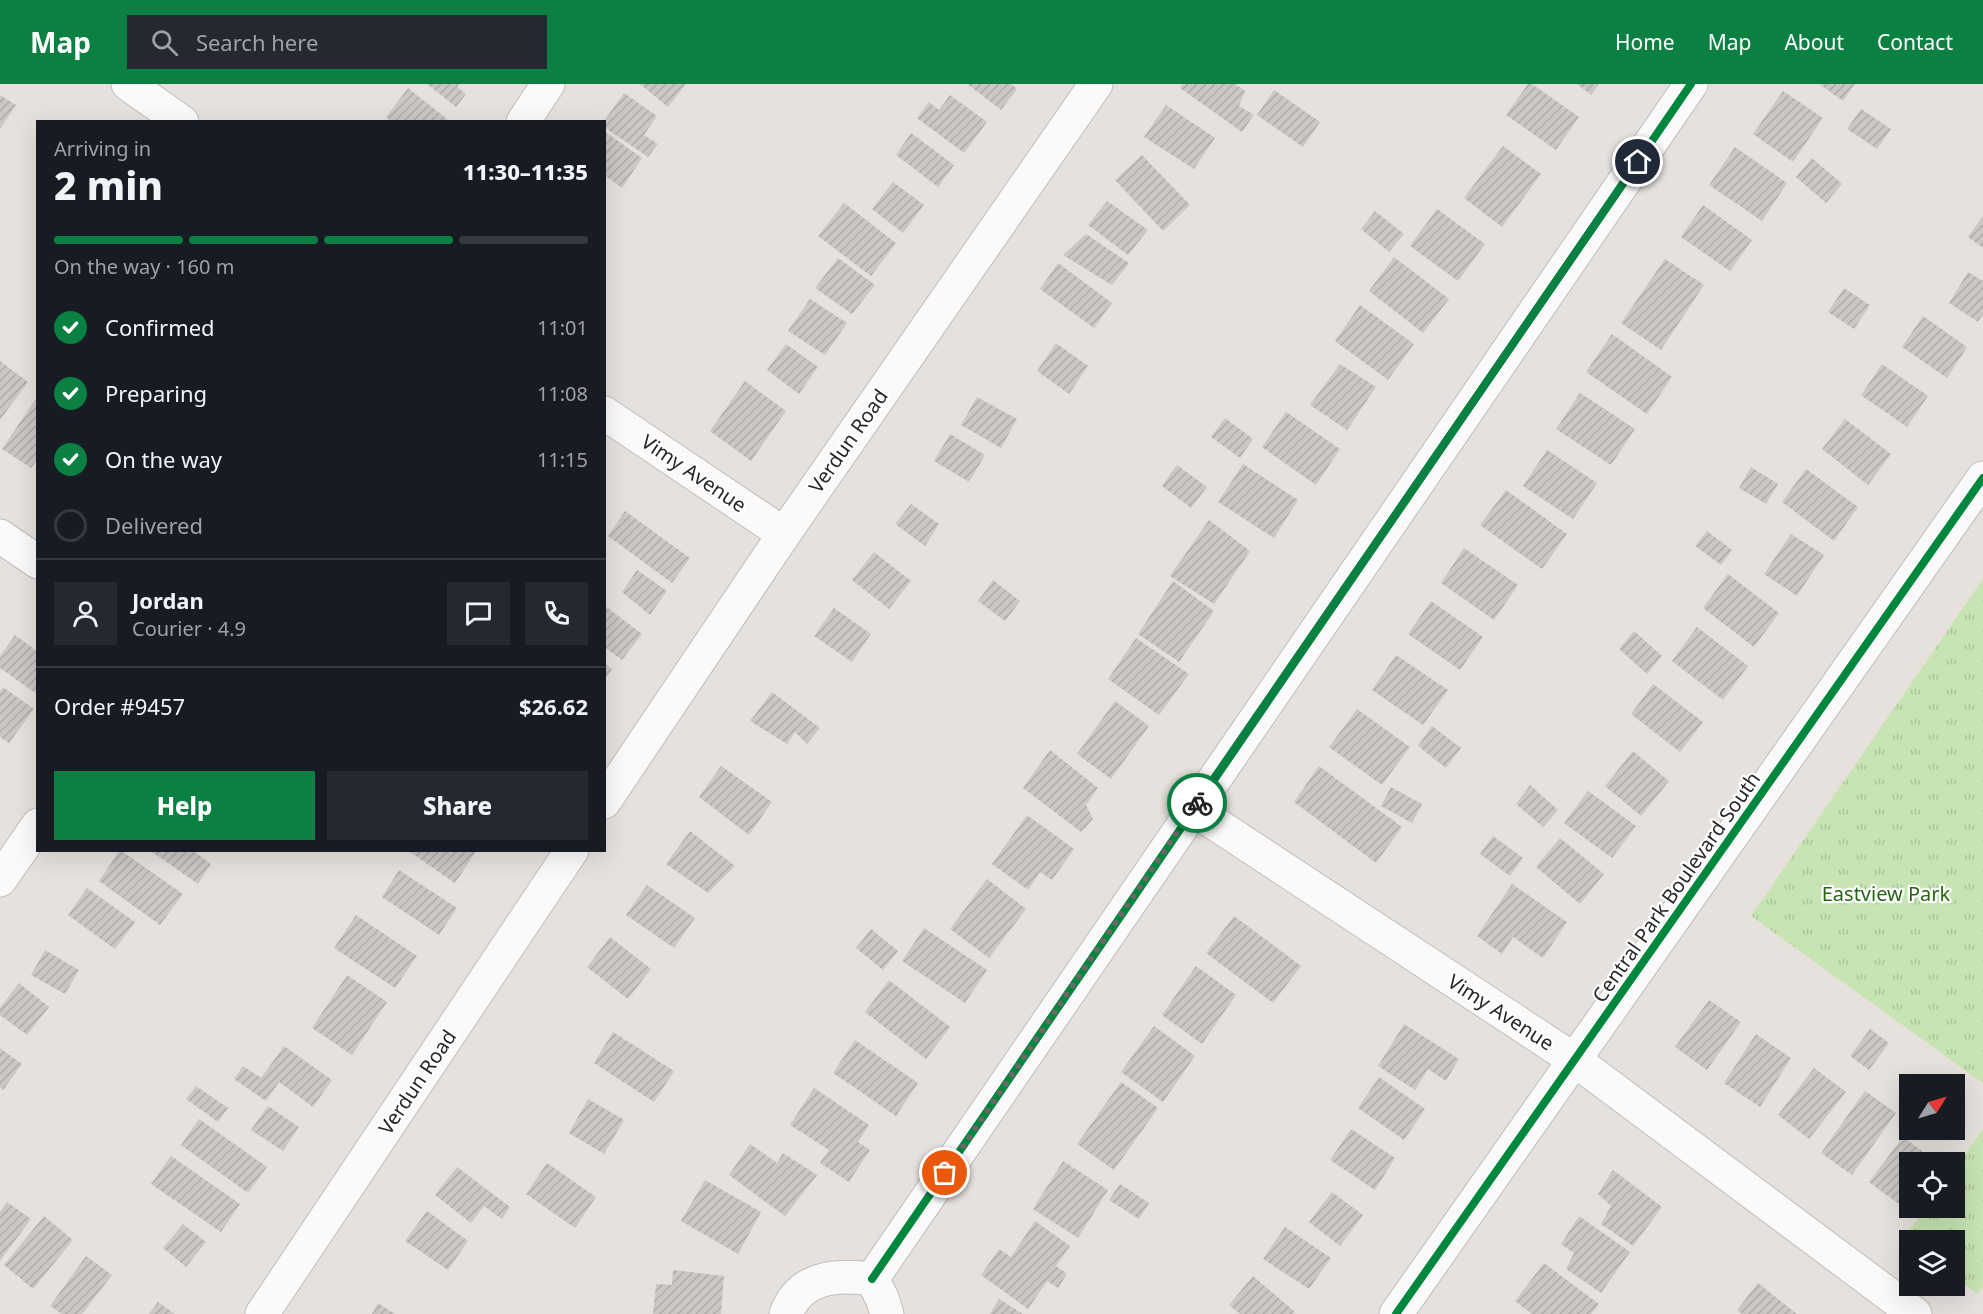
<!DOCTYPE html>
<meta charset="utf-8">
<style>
:root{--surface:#171b24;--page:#242831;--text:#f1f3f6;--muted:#9ea1a6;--line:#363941;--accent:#0b8043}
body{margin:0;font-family:"Noto Sans",sans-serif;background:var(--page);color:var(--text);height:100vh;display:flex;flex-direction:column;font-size:22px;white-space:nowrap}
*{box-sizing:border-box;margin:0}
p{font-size:20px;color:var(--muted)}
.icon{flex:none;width:33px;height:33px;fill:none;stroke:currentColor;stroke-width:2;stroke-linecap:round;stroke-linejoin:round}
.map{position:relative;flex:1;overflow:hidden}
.drawer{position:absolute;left:36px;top:36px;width:570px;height:732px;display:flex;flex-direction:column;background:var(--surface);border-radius:0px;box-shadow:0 6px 24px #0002}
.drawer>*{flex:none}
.needle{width:39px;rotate:53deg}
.fabs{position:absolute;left:1899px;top:990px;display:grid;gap:12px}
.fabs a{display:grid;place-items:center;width:66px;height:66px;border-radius:0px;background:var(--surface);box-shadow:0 6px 24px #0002;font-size:30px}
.pin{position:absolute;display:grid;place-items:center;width:51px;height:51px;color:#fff;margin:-26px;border:3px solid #fff;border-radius:50%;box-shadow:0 2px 6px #0007}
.courier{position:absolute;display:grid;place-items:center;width:60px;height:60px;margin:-30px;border:4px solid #0b8043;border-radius:50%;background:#fff;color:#222;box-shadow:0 2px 8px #0007}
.head em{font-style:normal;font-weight:800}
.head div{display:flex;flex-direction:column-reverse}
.head{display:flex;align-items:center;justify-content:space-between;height:102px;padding:0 18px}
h1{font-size:39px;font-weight:800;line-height:45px}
.bar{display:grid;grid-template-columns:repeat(4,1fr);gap:9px 6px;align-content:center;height:72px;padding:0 18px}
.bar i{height:8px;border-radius:4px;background:var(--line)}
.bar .on{background:var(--accent)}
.bar p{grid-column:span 4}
.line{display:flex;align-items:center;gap:15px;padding:0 18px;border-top:2px solid var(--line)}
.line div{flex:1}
.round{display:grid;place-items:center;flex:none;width:63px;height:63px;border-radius:0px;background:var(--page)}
ol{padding:0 18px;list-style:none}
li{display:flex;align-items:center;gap:18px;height:66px}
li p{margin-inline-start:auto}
li .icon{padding:6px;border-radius:50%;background:var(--accent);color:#fff;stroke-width:4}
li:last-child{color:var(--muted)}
li i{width:33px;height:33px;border:3px solid var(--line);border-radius:50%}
.cta{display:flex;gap:12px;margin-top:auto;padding:12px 18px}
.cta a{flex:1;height:69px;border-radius:0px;background:var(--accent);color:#fff;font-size:24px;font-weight:800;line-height:69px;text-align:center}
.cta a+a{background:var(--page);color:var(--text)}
header{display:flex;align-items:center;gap:36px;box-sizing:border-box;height:84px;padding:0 30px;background:var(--accent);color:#fff}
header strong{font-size:28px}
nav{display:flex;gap:33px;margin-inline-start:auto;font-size:21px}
.search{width:420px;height:54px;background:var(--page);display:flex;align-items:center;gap:15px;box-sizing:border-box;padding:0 21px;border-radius:0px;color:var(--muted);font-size:22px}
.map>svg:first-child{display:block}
.grass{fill:url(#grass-tufts)}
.building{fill:url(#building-hatch)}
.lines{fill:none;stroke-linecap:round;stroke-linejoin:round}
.street-casing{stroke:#bfbdbe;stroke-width:35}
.secondary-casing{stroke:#bfbdbe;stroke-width:35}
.street{stroke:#fbfafa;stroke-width:33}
.secondary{stroke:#fbfafa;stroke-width:33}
.cycleway-casing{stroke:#fff;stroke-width:11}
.cycleway{stroke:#00873e;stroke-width:8}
.done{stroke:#6a6866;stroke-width:6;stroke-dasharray:0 10.8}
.route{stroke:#0b8043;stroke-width:8}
.labels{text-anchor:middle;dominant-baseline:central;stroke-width:4.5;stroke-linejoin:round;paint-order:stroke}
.street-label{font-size:20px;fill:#272727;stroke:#fff}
.park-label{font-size:20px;fill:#286615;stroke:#fff}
</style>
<header>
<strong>Map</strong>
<div class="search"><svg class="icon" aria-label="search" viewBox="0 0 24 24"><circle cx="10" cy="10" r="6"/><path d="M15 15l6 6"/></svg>Search here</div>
<nav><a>Home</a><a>Map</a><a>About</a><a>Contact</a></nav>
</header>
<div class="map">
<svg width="1983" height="1230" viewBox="0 0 1983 1230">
<defs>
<pattern id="grass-tufts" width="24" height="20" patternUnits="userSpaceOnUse" patternTransform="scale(1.5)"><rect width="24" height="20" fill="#c8e4b2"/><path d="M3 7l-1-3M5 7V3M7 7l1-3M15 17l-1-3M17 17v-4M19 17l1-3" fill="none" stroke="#acc499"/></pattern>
<pattern id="building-hatch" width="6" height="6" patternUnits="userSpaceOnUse" patternTransform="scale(1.5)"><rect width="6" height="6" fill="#cbc7c3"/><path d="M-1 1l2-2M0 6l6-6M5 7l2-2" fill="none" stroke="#aeaba8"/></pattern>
</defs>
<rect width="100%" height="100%" fill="#e6e1dc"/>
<path class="grass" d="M1983 495V999L1751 832Z
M1983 1045V1202L1978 1210 1955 1194 1954 1156H1910L1909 1163 1901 1157 1926 1124H1954L1955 1084Z"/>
<path class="building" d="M427 0H459L457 3 466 10 456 23Z
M640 0H686L668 23Z
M967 0H1011L1017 5 1001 26Z
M1183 0H1235L1245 7 1239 22 1254 31 1242 48 1180 4Z
M1528 0H1532L1579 33 1556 66 1506 31Z
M1577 0H1599L1591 11Z
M1819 0H1855L1843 17Z
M408 4 447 35 446 38H392L386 33Z
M1274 6 1320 38 1303 63 1257 31Z
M1783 7 1823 34 1793 78 1753 50Z
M624 9 657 32 644 51 658 60 648 73 604 43V37Z
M0 11 16 21 0 45Z
M950 11 987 38 964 69 917 34 929 18 939 26Z
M1166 21 1215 54 1194 85 1144 53Z
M1861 25 1891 45 1877 65 1847 45Z
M604 47 642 74 622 104 604 91Z
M911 49 954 81 938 103 896 71Z
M1503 62 1541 90 1502 143 1464 114Z
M1735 63 1787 99 1762 137 1709 101Z
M1142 71 1190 121 1163 147 1115 96Z
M1812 74 1842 100 1826 119 1796 93Z
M893 98 924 121 903 149 872 125Z
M1107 117 1148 146 1128 171 1088 141Z
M844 119 896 159 871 192 818 152Z
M1703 121 1752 156 1730 187 1681 153Z
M1437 125 1485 160 1458 197 1410 162Z
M1375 127 1404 150 1389 168 1361 145Z
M1983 132V164L1968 153Z
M1086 150 1129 179 1112 201 1063 171Z
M1394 173 1449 215 1423 249 1369 207Z
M838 174 875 201 852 230 815 204Z
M1665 175 1704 201 1661 266 1621 239Z
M1058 179 1112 219 1094 244 1040 205Z
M1968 188 1983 197V230L1978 238 1949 219Z
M1844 204 1870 221 1854 245 1828 228Z
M810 215 847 239 825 271 788 247Z
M1360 221 1414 260 1388 296 1335 257Z
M1923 232 1967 263 1947 294 1902 263Z
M1612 250 1672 293 1647 330 1586 288Z
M1056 259 1088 282 1069 310 1037 287Z
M786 260 818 283 799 310 767 286Z
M0 277 28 298 0 336Z
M1340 280 1376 303 1347 346 1310 321Z
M1882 280 1928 312 1907 343 1861 311Z
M745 297 786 327 751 377 710 347Z
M1580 309 1635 345 1611 381 1556 345Z
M977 313 1017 335 1001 364 961 341Z
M35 316 38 318V375L31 384 2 365Z
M1286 328 1340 365 1316 401 1262 363Z
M1225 334 1253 355 1240 374 1211 353Z
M1845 335 1891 370 1868 401 1822 365Z
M950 350 985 371 969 398 934 377Z
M1547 366 1597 399 1573 435 1523 402Z
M1243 380 1298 416 1274 454 1218 418Z
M1177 381 1207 403 1191 424 1162 402Z
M1751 383 1778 400 1766 420 1739 404Z
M1806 385 1858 423 1834 457 1782 418Z
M1506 406 1567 450 1542 485 1480 441Z
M911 420 939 440 925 462 895 440Z
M625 427 690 474 672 499 608 452Z
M1209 436 1250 467 1214 520 1170 492Z
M1707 447 1732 466 1721 481 1695 462Z
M1791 450 1824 471 1797 512 1764 490Z
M1464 464 1518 501 1494 536 1441 499Z
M874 468 911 497 889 525 852 496Z
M637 486 667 507 650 531 622 508Z
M1728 490 1779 529 1754 563 1703 524Z
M993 496 1020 517 1005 537 978 517Z
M1173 497 1214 527 1179 578 1138 550Z
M1431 517 1483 553 1460 586 1408 550Z
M604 521 642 550 622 576 604 563Z
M834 524 871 550 852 578 814 552Z
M1697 543 1748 582 1723 616 1672 577Z
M1634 547 1662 572 1647 590 1619 565Z
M15 551 38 568V611L0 584V572Z
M1136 554 1189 590 1159 631 1108 595Z
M1396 571 1448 606 1423 641 1372 606Z
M604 579 612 585 604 596Z
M1653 600 1703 638 1680 668 1631 630Z
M3 603 34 625 9 659 0 653V608Z
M772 608 820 644 807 660 795 648 787 660 750 637Z
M1115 617 1149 642 1111 695 1077 670Z
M1357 625 1410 663 1382 701 1329 663Z
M1432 642 1461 664 1446 684 1418 662Z
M1050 666 1098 704 1086 721 1093 735 1081 748 1023 704Z
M1633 667 1669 697 1641 732 1605 702Z
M721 682 772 718 749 751 699 713Z
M1319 682 1402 743 1376 779 1294 718Z
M1530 701 1558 726 1543 743 1516 720Z
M1391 703 1422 720 1412 739 1381 722Z
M1588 707 1636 742 1612 774 1564 739Z
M1027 731 1074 765 1052 796 1040 788 1028 806 992 780Z
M690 747 735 782 708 809 666 780Z
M1493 752 1523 774 1510 792 1480 770Z
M1560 754 1604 790 1580 820 1536 783Z
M120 766 183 810 160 841 99 797Z
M149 766H192L211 780 198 800Z
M407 766H477L455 799Z
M399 786 457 824 439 851 382 813Z
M987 795 1026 825 989 874 950 845Z
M1512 800 1567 838 1543 874 1513 853 1502 870 1477 852Z
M647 801 695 834 674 864 626 831Z
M87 804 135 838 115 865 68 831Z
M356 831 417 872 395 904 334 864Z
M1234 832 1301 882 1273 919 1206 869Z
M924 844 987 886 965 919 902 877Z
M871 845 898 867 883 886 856 864Z
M610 853 651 885 628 915 587 883Z
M45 866 79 886 65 910 31 891Z
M1196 882 1236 911 1202 960 1162 931Z
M347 891 387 918 352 971 312 944Z
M889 896 950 943 926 975 865 928Z
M19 899 49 923 27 951 0 931V924Z
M1709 916 1741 938 1707 986 1675 963Z
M1404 940 1459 975 1446 997 1428 985 1415 1006 1378 982Z
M1154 942 1195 972 1163 1018 1121 988Z
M1870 945 1889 959 1869 986 1850 972Z
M613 948 674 987 654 1018 594 979Z
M1756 950 1791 974 1760 1023 1724 999Z
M855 956 918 999 896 1032 833 989Z
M284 962 332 996 313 1023 279 998 266 1017 234 995 243 982 261 994Z
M0 964 22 980 3 1006 0 1003Z
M1814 984 1846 1008 1809 1055 1778 1031Z
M1379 993 1425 1025 1404 1056 1358 1024Z
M1121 998 1158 1024 1114 1086 1077 1060Z
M196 1002 228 1024 218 1038 186 1015Z
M814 1004 869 1041 858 1058 870 1066 849 1098 820 1079 829 1066 790 1041Z
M1865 1007 1896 1029 1852 1091 1821 1069Z
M588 1015 624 1036 604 1070 569 1049Z
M268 1022 299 1043 283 1067 251 1046Z
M199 1035 267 1083 248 1109 181 1061Z
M1351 1045 1395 1074 1375 1106 1330 1076Z
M1903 1053 1934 1076 1910 1078V1109L1900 1121 1869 1098Z
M750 1060 777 1079 783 1069 817 1091 785 1132 729 1091Z
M171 1072 240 1120 221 1148 151 1100Z
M1063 1077 1108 1106 1078 1154 1033 1125Z
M547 1079 596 1113 575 1144 526 1110Z
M457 1083 510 1123 502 1135 484 1122 471 1139 435 1111Z
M1613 1086 1662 1123 1633 1162 1601 1140 1611 1122 1598 1110Z
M705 1096 761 1128 738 1170 681 1137Z
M1120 1100 1149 1119 1139 1135 1109 1116Z
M1332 1108 1363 1131 1340 1162 1309 1138Z
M7 1118 31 1135 0 1177V1128Z
M427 1127 468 1157 448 1186 405 1157Z
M44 1132 73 1156 33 1205 4 1181Z
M1579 1132 1630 1168 1601 1209 1566 1185 1574 1169 1561 1160Z
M1035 1137 1070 1162 1056 1182 1067 1190 1058 1204 1047 1197 1028 1225 981 1191 999 1165 1011 1173Z
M183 1140 206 1158 186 1183 163 1164Z
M1285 1143 1331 1174 1309 1205 1263 1175Z
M86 1172 112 1191 82 1230H62L50 1222Z
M1544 1179 1599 1220 1591 1230H1532L1515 1217Z
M673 1186 724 1192 721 1230H653L656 1200 672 1201Z
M1253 1192 1295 1228 1293 1230H1240L1229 1221Z
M1758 1199 1797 1230H1742L1737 1226Z
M999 1215 1023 1230H990Z
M158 1218 175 1230H149Z
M378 1219 395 1230H372Z"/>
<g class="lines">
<defs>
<path id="street" d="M128 0 182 38
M523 38 548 0
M604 329 784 450
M0 452 38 478
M604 718 784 450 1096 0
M1193 725 1576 977 1915 1230
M0 796 38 741
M872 1195 1691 0
M872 1195 882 1214 887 1230
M262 1230 572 766
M786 1230C800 1192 837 1190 872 1195"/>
<path id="secondary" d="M1396 1230 1983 394"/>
</defs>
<use href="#street" class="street-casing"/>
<use href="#secondary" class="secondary-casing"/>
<use href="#street" class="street"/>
<use href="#secondary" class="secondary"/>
<defs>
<path id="cycleway" d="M872 1195 1691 0
M1396 1230 1983 394"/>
</defs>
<use href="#cycleway" class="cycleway-casing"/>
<use href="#cycleway" class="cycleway"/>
</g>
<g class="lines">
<path class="done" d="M945 1089 1197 719"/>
<path class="route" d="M1197 719 1638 78"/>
</g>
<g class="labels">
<g class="street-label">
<text transform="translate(848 357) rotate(-55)">Verdun Road</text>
<text transform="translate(694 389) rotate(34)">Vimy Avenue</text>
<text transform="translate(1676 803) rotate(-55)">Central Park Boulevard South</text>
<text transform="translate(1501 928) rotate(33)">Vimy Avenue</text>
<text transform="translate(417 998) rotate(-56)">Verdun Road</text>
</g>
<g class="park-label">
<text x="1886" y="809">Eastview Park</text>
</g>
</g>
</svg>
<div class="fabs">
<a><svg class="needle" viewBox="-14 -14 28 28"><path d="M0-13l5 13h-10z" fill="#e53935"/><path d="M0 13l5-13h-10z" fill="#9ea1a6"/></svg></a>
<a><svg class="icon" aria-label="locate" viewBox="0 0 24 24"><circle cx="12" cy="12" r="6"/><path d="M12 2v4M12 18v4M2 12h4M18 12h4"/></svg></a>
<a><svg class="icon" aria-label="layers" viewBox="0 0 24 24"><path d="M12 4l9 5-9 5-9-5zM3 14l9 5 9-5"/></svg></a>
</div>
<div class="pin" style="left:945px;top:1089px;background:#ea580c"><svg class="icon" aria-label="bag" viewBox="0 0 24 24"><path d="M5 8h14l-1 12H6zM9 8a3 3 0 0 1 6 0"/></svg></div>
<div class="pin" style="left:1638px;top:78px;background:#1f2937"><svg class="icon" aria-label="home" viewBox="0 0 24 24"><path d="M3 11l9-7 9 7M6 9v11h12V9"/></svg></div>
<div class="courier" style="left:1197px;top:719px"><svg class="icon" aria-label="bike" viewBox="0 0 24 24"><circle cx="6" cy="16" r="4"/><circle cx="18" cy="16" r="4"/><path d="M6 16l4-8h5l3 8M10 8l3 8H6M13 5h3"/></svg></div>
<section class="drawer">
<div class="head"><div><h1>2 min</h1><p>Arriving in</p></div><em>11:30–11:35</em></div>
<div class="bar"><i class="on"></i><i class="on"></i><i class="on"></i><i></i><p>On the way · 160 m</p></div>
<ol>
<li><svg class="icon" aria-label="check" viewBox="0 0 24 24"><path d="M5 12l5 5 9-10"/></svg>Confirmed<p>11:01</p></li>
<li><svg class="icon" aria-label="check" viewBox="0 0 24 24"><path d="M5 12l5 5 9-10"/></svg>Preparing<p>11:08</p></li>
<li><svg class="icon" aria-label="check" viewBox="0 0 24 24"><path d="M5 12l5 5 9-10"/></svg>On the way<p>11:15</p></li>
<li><i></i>Delivered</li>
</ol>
<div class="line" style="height:108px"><a class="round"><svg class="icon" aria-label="person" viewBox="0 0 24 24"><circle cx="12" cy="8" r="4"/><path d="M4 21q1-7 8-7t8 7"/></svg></a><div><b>Jordan</b><p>Courier · 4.9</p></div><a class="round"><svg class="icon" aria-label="chat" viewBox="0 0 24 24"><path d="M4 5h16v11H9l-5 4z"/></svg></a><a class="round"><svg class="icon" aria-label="phone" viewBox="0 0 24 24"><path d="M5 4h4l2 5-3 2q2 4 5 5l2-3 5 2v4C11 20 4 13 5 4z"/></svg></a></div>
<div class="line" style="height:78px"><div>Order #9457</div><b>$26.62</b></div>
<div class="cta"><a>Help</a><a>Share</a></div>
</section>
</div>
